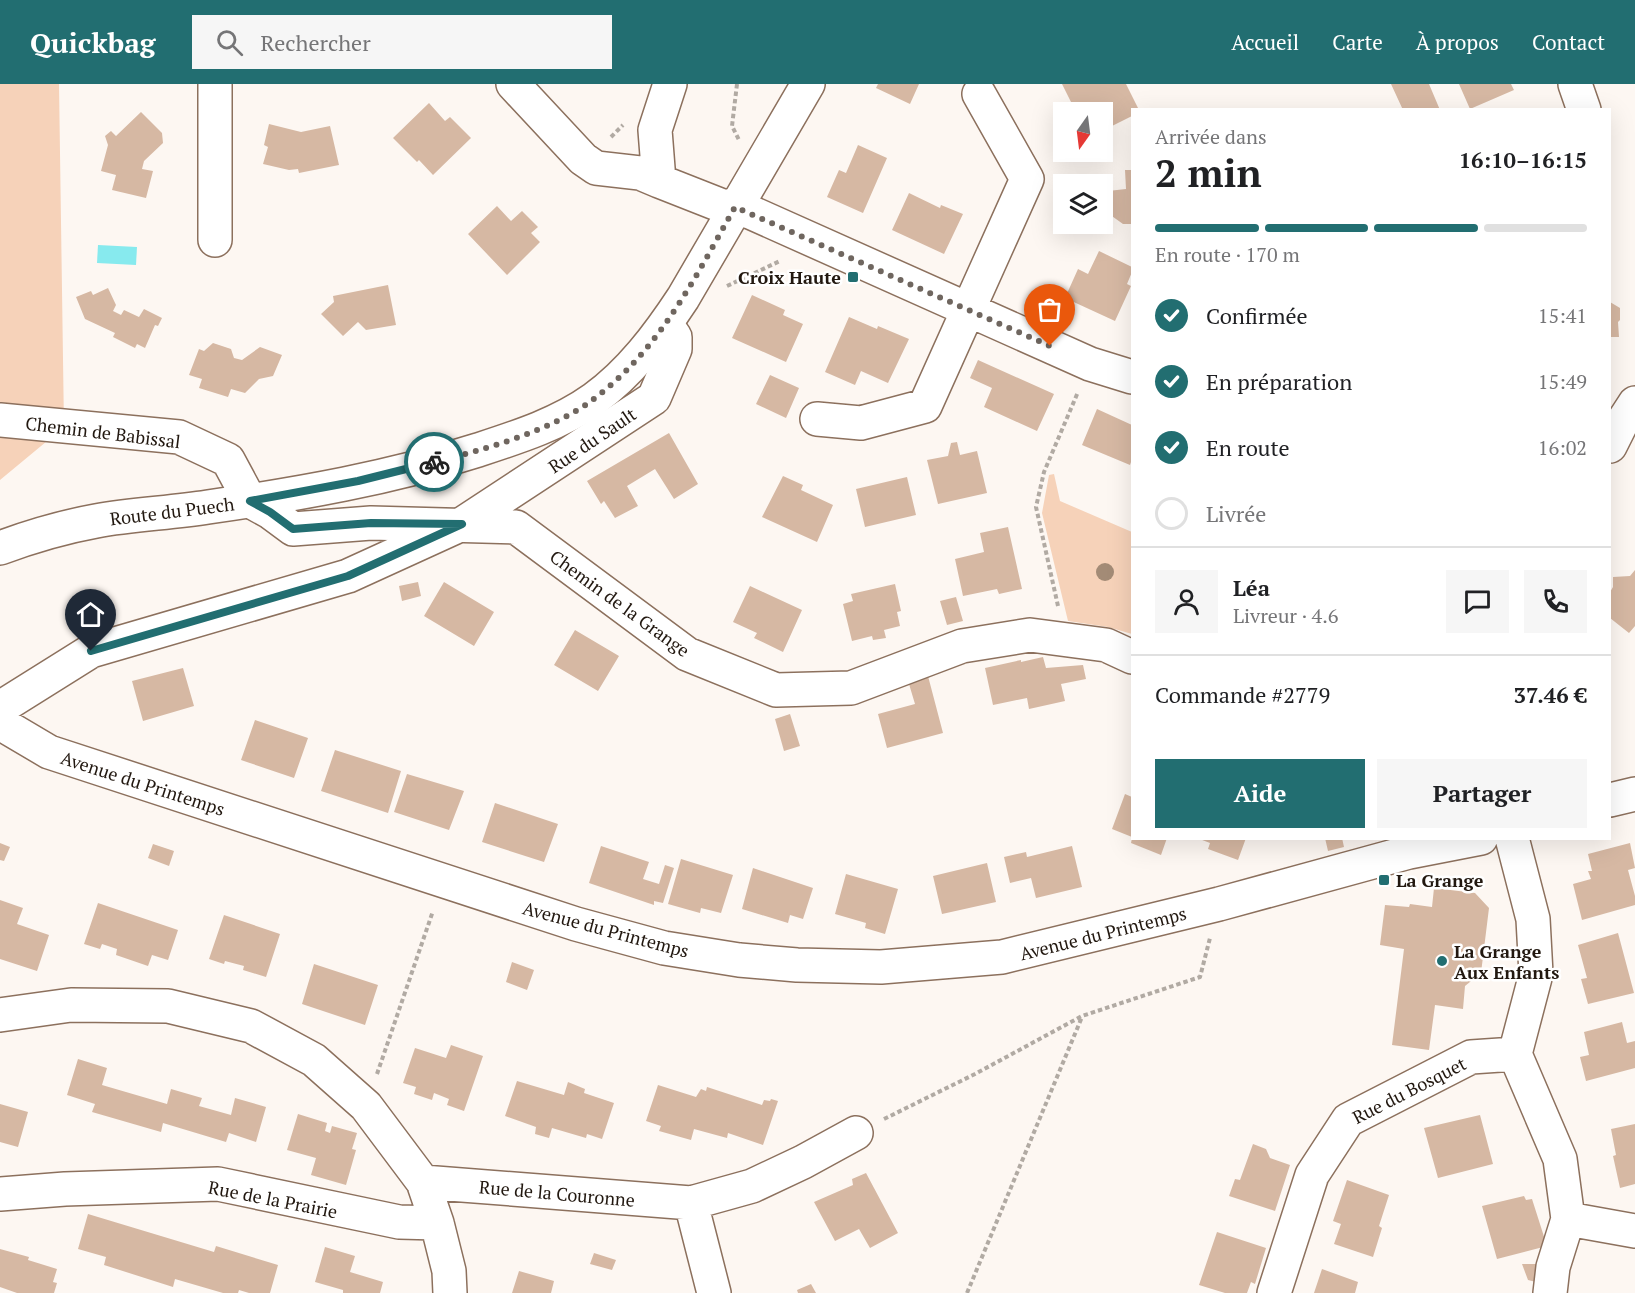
<!DOCTYPE html>
<html lang="fr">
<meta charset="utf-8">
<style>
:root{--surface:#fff;--page:#f6f6f6;--text:#202124;--muted:#757577;--line:#e0e0e0;--accent:#226e71}
body{margin:0;font-family:"PT Serif",serif;background:var(--page);color:var(--text);height:100vh;display:flex;flex-direction:column;font-size:22px;white-space:nowrap}
*{box-sizing:border-box;margin:0}
p{font-size:20px;color:var(--muted)}
.icon{flex:none;width:33px;height:33px;fill:none;stroke:currentColor;stroke-width:2;stroke-linecap:round;stroke-linejoin:round}
.map{position:relative;flex:1;overflow:hidden}
.details{position:absolute;left:1131px;top:24px;width:480px;height:732px;display:flex;flex-direction:column;background:var(--surface);border-radius:0px;box-shadow:0 6px 24px #0002}
.details>*{flex:none}
.needle{width:39px;rotate:194deg}
.buttons{position:absolute;left:1053px;top:18px;display:grid;gap:12px}
.buttons a{display:grid;place-items:center;width:60px;height:60px;border-radius:0px;background:var(--surface);box-shadow:0 6px 24px #0002;font-size:30px}
.pin{position:absolute;display:grid;place-items:center;width:51px;height:51px;color:#fff;margin:-62px -26px;border-radius:50% 50% 50% 0;rotate:-45deg;box-shadow:0 0 6px #0007}
.pin .icon{rotate:45deg}
.courier{position:absolute;display:grid;place-items:center;width:60px;height:60px;margin:-30px;border:4px solid #226e71;border-radius:50%;background:#fff;color:#222;box-shadow:0 2px 8px #0007}
.overview em{font-style:normal;font-weight:600}
.overview div{display:flex;flex-direction:column-reverse}
.overview{display:flex;align-items:center;justify-content:space-between;height:102px;padding:0 24px}
h1{font-size:39px;font-weight:600;line-height:45px}
.bar{display:grid;grid-template-columns:repeat(4,1fr);gap:9px 6px;align-content:center;height:72px;padding:0 24px}
.bar i{height:8px;border-radius:4px;background:var(--line)}
.bar .active{background:var(--accent)}
.bar p{grid-column:span 4}
.line{display:flex;align-items:center;gap:15px;padding:0 24px;border-top:2px solid var(--line)}
.line div{flex:1}
.round{display:grid;place-items:center;flex:none;width:63px;height:63px;border-radius:0px;background:var(--page)}
ol{padding:0 24px;list-style:none}
li{display:flex;align-items:center;gap:18px;height:66px}
li p{margin-inline-start:auto}
li .icon{padding:6px;border-radius:50%;background:var(--accent);color:#fff;stroke-width:4}
li:last-child{color:var(--muted)}
li i{width:33px;height:33px;border:3px solid var(--line);border-radius:50%}
.primary-button{display:flex;gap:12px;margin-top:auto;padding:12px 24px}
.primary-button a{flex:1;height:69px;border-radius:0px;background:var(--accent);color:#fff;font-size:24px;font-weight:600;line-height:69px;text-align:center}
.primary-button a+a{background:var(--page);color:var(--text)}
header{display:flex;align-items:center;gap:36px;box-sizing:border-box;height:84px;padding:0 30px;background:var(--accent);color:#fff}
header strong{font-size:28px}
nav{display:flex;gap:33px;margin-inline-start:auto;font-size:21px}
.search{width:420px;height:54px;background:var(--page);display:flex;align-items:center;gap:15px;box-sizing:border-box;padding:0 21px;border-radius:0px;color:var(--muted);font-size:22px}
.map>svg:first-child{display:block}
.green{fill:#f6d2b9}
.water{fill:#87eaee}
.building{fill:#d6b8a3}
.lines{fill:none;stroke-linecap:round;stroke-linejoin:round}
.minor-casing{stroke:#8c705d;stroke-width:36}
.tertiary-casing{stroke:#8c705d;stroke-width:36}
.path{stroke:#b1aaa3;stroke-width:4;stroke-dasharray:4.5 3;stroke-linecap:butt}
.minor{stroke:#fff;stroke-width:33}
.tertiary{stroke:#fff;stroke-width:33}
.tree{fill:#a38b76}
.done{stroke:#6f665f;stroke-width:6;stroke-dasharray:0 10.8}
.route{stroke:#226e71;stroke-width:8}
.poi-dot{fill:#226e71;stroke:#fff;stroke-width:2}
.labels{text-anchor:middle;dominant-baseline:central;stroke-width:5;stroke-linejoin:round;paint-order:stroke}
.poi-label{font-size:18px;font-weight:bold;fill:#221810;stroke:#fff;text-anchor:start}
.street-label{font-size:18px;fill:#221810;stroke:#fff}
</style>
<header>
<strong>Quickbag</strong>
<div class="search"><svg class="icon" aria-label="search" viewBox="0 0 24 24"><circle cx="10" cy="10" r="6"/><path d="M15 15l6 6"/></svg>Rechercher</div>
<nav><a>Accueil</a><a>Carte</a><a>À propos</a><a>Contact</a></nav>
</header>
<div class="map">
<svg width="1635" height="1209" viewBox="0 0 1635 1209">
<rect width="100%" height="100%" fill="#fdf7f2"/>
<path class="green" d="M0 0H59L64 343 0 396Z
M1054 390 1060 417 1132 448V550L1108 543 1068 537 1042 429 1049 391Z"/>
<path class="water" d="M98 161 137 163 136 181 97 179Z"/>
<path class="building" d="M878 0H919L910 20 876 4Z
M1062 0H1126L1139 26H1132V32L1102 47V28H1076Z
M1391 0H1429L1440 26H1403Z
M1459 0H1511L1514 6 1470 25Z
M429 19 445 37 450 33 471 54 433 91 419 76 417 78 393 54Z
M141 28 162 49 163 59 144 77 142 85 153 87 146 114 112 106 116 91 101 87 108 61 105 52 111 47 116 52Z
M269 40 301 48 330 42 339 81 299 89 298 85 289 86 263 80 268 63 264 61Z
M858 61 887 74 863 129 827 113 839 86 846 89Z
M1125 86H1132V140H1123L1109 130 1108 107 1126 105Z
M909 109 940 124 941 121 963 130 944 170 892 146Z
M497 122 511 137 522 127 538 143 531 149 540 158 507 191 468 150Z
M1099 167 1132 183V188L1127 200 1131 202 1115 237 1065 214 1078 185 1088 190Z
M388 201 396 241 366 246 358 238 343 252 321 230 334 218 333 212Z
M108 204 116 221 113 227 121 231 124 226 139 233 144 225 162 234 158 242 155 241 145 264 137 260 135 264 113 253 115 249 85 235 76 213 91 207 93 211Z
M752 211 785 226 783 231 803 240 786 278 732 254Z
M1610 218 1620 224V236L1618 238 1619 253H1610Z
M849 233 877 245 878 242 909 255 888 299 861 287 855 301 825 288Z
M213 259 231 265 234 274 242 276 260 263 282 271 273 292 259 295 245 309 231 305 228 313 199 304 202 295 189 291 199 265 204 267Z
M978 276 1054 310 1037 347 984 323 992 304 970 294Z
M770 291 799 304 786 334 756 320Z
M1097 325 1132 341V375L1130 381 1082 361Z
M669 349 698 400 674 415 655 385 627 402 638 422 615 434 604 417 601 420 587 397Z
M957 358 960 371 977 367 987 409 938 420 927 376 948 372 951 359Z
M783 392 803 401 801 406 833 421 817 458 762 433Z
M907 393 916 431 865 443 856 405Z
M1008 443 1022 505 999 510 997 505 963 512 955 475 984 468 980 449Z
M1635 486V542L1629 549 1610 534V508L1613 503V493L1630 492Z
M418 498 421 512 402 517 399 502Z
M444 498 494 528 474 562 424 532Z
M895 500 901 527 897 528 900 542 884 546 886 554 873 556 872 552 852 557 843 520 853 517 851 510Z
M750 502 802 526 783 568 754 554 757 549 733 538Z
M956 513 963 537 947 541 940 517Z
M575 546 619 572 598 607 554 581Z
M1043 573 1046 584 1083 581 1086 595 1061 600 1065 617 1029 625 1027 614 993 621 985 584 1021 576V578Z
M183 584 194 622 143 637 132 597Z
M928 592 943 649 887 664 878 630 915 620 909 600Z
M790 630 800 662 784 667 775 635Z
M255 636 308 654 294 694 241 676Z
M335 666 401 687 388 729 321 707Z
M407 690 464 707 449 746 394 728Z
M1125 710 1132 713V753L1112 745Z
M495 719 558 740 544 778 482 758Z
M1132 754H1167L1161 771 1131 759Z
M1197 754H1246L1238 776 1208 765 1210 759Z
M1325 754H1342L1344 763 1328 767Z
M0 759 10 763 4 777 0 776Z
M1630 759 1635 784 1628 786 1635 812V821L1582 836 1573 800 1591 795 1588 787H1592L1588 770Z
M153 760 174 767 169 782 148 774Z
M601 762 649 778 643 795 659 800 665 781 674 784 663 819 654 817V821L589 799Z
M1072 762 1082 803 1036 814 1031 794 1010 799 1004 773 1026 768 1027 773Z
M681 775 733 791 721 829 701 824 700 829 668 820Z
M987 779 996 818 942 830 933 792Z
M753 784 813 804 803 835 790 831 788 839 742 825Z
M846 790 898 805 885 850 865 844 866 839 835 830Z
M1434 804 1475 809 1489 824 1481 889 1465 902 1463 925 1435 921 1429 966 1392 961 1404 865 1380 861 1385 821 1409 823 1410 820 1432 823Z
M0 816 23 824 17 840 49 851 37 887 0 875Z
M98 819 178 846 168 876 152 871 148 882 116 871 117 865 102 860 100 865 84 860Z
M224 831 280 850 266 893 243 886 244 882 225 877 224 880 209 875Z
M1618 849 1634 909 1588 920 1581 895 1587 894 1578 861Z
M512 878 534 886 527 906 506 898Z
M314 880 378 901 365 941 302 920Z
M1622 938 1627 959 1635 957V984L1586 997 1580 973 1589 971 1584 948Z
M451 961 483 972 464 1027 447 1021 449 1015 434 1009 432 1016 414 1010 416 1003 403 999 415 964 446 974Z
M78 975 107 984 102 1001 167 1020 171 1005 202 1014 199 1022 231 1031 235 1014 266 1023 256 1058 229 1049 226 1058 163 1039 161 1048 92 1028 95 1020 67 1011Z
M517 997 564 1011 568 998 585 1005 584 1009 614 1019 602 1055 587 1050 586 1054 552 1044 549 1054 535 1050 536 1043 505 1032Z
M658 1001 696 1013 701 1005 706 1007 707 1003 762 1021 764 1016 770 1017 771 1015 778 1017 763 1061 728 1049 727 1054 694 1045 691 1056 659 1047 661 1042 646 1037Z
M0 1020 28 1028 18 1063 0 1058Z
M298 1030 327 1039 325 1047 330 1049 332 1042 357 1049 352 1065 356 1066 346 1101 311 1091 316 1074 287 1066Z
M1480 1031 1493 1080 1438 1094 1424 1044Z
M1635 1040V1100L1620 1104 1613 1072 1616 1071 1611 1045Z
M1253 1060 1266 1065 1270 1074 1290 1081 1275 1127 1229 1112 1235 1095 1240 1096Z
M866 1089 898 1149 870 1164 859 1145 835 1157 814 1118 853 1101 852 1095Z
M1347 1096 1389 1111 1379 1142 1382 1144 1373 1173 1334 1160 1341 1140 1333 1137Z
M1524 1112 1526 1116 1532 1115 1547 1162 1497 1175 1482 1122Z
M88 1130 214 1168 216 1162 278 1181 270 1209H249L239 1206 238 1209H223L175 1195 173 1203 104 1181 106 1173 78 1165Z
M1217 1148 1266 1164 1255 1200 1251 1198 1247 1209H1225L1199 1201Z
M325 1163 355 1172 350 1188 383 1198 380 1209H343V1206L315 1198Z
M0 1165 29 1173 28 1176 57 1185 53 1198 57 1199 54 1209H17L0 1203Z
M594 1169 616 1176 612 1186 590 1180Z
M1522 1180H1543L1540 1199 1528 1196Z
M1322 1185 1358 1198 1355 1209H1314Z
M519 1187 554 1197 551 1209H512Z
M811 1200 816 1209H798L797 1206Z"/>
<g class="lines">
<defs>
<path id="minor" d="M513 0 583 75 596 84 640 89 659 97
M670 0 655 46 659 97 720 121 735 123 750 128 1090 280 1132 293
M1575 0 1584 26
M215 156V0
M817 335 861 339 925 322 1027 95 979 10
M0 336 179 353 228 376 250 417 270 428 293 445 371 439 516 443 687 570 776 606 851 604 962 562 1030 551 1106 561 1132 573
M1610 362 1620 342 1635 319
M0 624 91 567 348 492 462 440 654 314 675 265V253L666 240
M0 639 49 668 576 840 664 864 739 876 797 881 881 883 1002 873 1219 820 1409 768 1481 754
M1610 716 1635 710
M1512 754 1533 835 1536 890 1515 970 1560 1075 1568 1135 1553 1183 1550 1209
M0 931 71 921 168 922 251 942 314 976 366 1022 423 1098 437 1139 449 1187 450 1209
M423 1098 691 1119 752 1102 803 1078 856 1049
M0 1110 65 1105 218 1100 399 1138 437 1139
M691 1119 714 1209
M1568 1135 1635 1147
M1274 1209 1312 1091 1348 1036 1471 973 1515 970"/>
<path id="tertiary" d="M0 464C32 452 63 443 96 437 133 430 171 429 208 423 299 410 390 394 478 366 518 353 559 340 594 315 630 289 658 252 683 214L808 0"/>
</defs>
<use href="#minor" class="minor-casing"/>
<use href="#tertiary" class="tertiary-casing"/>
<path class="path" d="M737 0 732 42 739 56
M611 53 623 41
M727 202 780 177
M1058 522 1036 423 1044 388 1078 308
M377 990 433 827
M884 1035 975 990 1082 932 1200 893 1210 854
M967 1209 1082 933"/>
<use href="#minor" class="minor"/>
<use href="#tertiary" class="tertiary"/>
</g>
<circle class="tree" cx="1105" cy="488" r="9"/>
<g class="lines">
<path class="done" d="M434 378C484 366 554 346 595 314 660 265 696 192 735 123L1050 262"/>
<path class="route" d="M91 567 348 492 462 440 371 439 293 445 270 428 250 417 358 397 434 378"/>
</g>
<g class="poi-dot">
<rect x="847" y="187" width="12" height="12" rx="3"/>
<rect x="1378" y="790" width="12" height="12" rx="3"/>
<circle cx="1442" cy="877" r="6"/>
</g>
<g class="labels">
<g class="poi-label">
<text x="841" y="193" text-anchor="end">Croix Haute</text>
<text x="1396" y="796">La Grange</text>
<text x="1454" y="867">La Grange<tspan x="1454" dy="21">Aux Enfants</tspan></text>
</g>
<g class="street-label">
<text transform="translate(103 348) rotate(7)">Chemin de Babissal</text>
<text transform="translate(592 356) rotate(-34)">Rue du Sault</text>
<text transform="translate(172 427) rotate(-7)">Route du Puech</text>
<text transform="translate(620 519) rotate(36)">Chemin de la Grange</text>
<text transform="translate(143 699) rotate(18)">Avenue du Printemps</text>
<text transform="translate(606 845) rotate(15)">Avenue du Printemps</text>
<text transform="translate(1103 849) rotate(-14)">Avenue du Printemps</text>
<text transform="translate(1409 1006) rotate(-27)">Rue du Bosquet</text>
<text transform="translate(557 1109) rotate(5)">Rue de la Couronne</text>
<text transform="translate(273 1115) rotate(11)">Rue de la Prairie</text>
</g>
</g>
</svg>
<div class="buttons">
<a><svg class="needle" viewBox="-14 -14 28 28"><path d="M0-13l5 13h-10z" fill="#e53935"/><path d="M0 13l5-13h-10z" fill="#757577"/></svg></a>
<a><svg class="icon" aria-label="layers" viewBox="0 0 24 24"><path d="M12 4l9 5-9 5-9-5zM3 14l9 5 9-5"/></svg></a>
</div>
<div class="pin" style="left:1050px;top:262px;background:#ea580c"><svg class="icon" aria-label="bag" viewBox="0 0 24 24"><path d="M5 8h14l-1 12H6zM9 8a3 3 0 0 1 6 0"/></svg></div>
<div class="pin" style="left:91px;top:567px;background:#1f2937"><svg class="icon" aria-label="home" viewBox="0 0 24 24"><path d="M3 11l9-7 9 7M6 9v11h12V9"/></svg></div>
<div class="courier" style="left:434px;top:378px"><svg class="icon" aria-label="bike" viewBox="0 0 24 24"><circle cx="6" cy="16" r="4"/><circle cx="18" cy="16" r="4"/><path d="M6 16l4-8h5l3 8M10 8l3 8H6M13 5h3"/></svg></div>
<section class="details">
<div class="overview"><div><h1>2 min</h1><p>Arrivée dans</p></div><em>16:10–16:15</em></div>
<div class="bar"><i class="active"></i><i class="active"></i><i class="active"></i><i></i><p>En route · 170 m</p></div>
<ol>
<li><svg class="icon" aria-label="check" viewBox="0 0 24 24"><path d="M5 12l5 5 9-10"/></svg>Confirmée<p>15:41</p></li>
<li><svg class="icon" aria-label="check" viewBox="0 0 24 24"><path d="M5 12l5 5 9-10"/></svg>En préparation<p>15:49</p></li>
<li><svg class="icon" aria-label="check" viewBox="0 0 24 24"><path d="M5 12l5 5 9-10"/></svg>En route<p>16:02</p></li>
<li><i></i>Livrée</li>
</ol>
<div class="line" style="height:108px"><a class="round"><svg class="icon" aria-label="person" viewBox="0 0 24 24"><circle cx="12" cy="8" r="4"/><path d="M4 21q1-7 8-7t8 7"/></svg></a><div><b>Léa</b><p>Livreur · 4.6</p></div><a class="round"><svg class="icon" aria-label="chat" viewBox="0 0 24 24"><path d="M4 5h16v11H9l-5 4z"/></svg></a><a class="round"><svg class="icon" aria-label="phone" viewBox="0 0 24 24"><path d="M5 4h4l2 5-3 2q2 4 5 5l2-3 5 2v4C11 20 4 13 5 4z"/></svg></a></div>
<div class="line" style="height:78px"><div>Commande #2779</div><b>37.46 €</b></div>
<div class="primary-button"><a>Aide</a><a>Partager</a></div>
</section>
</div>
